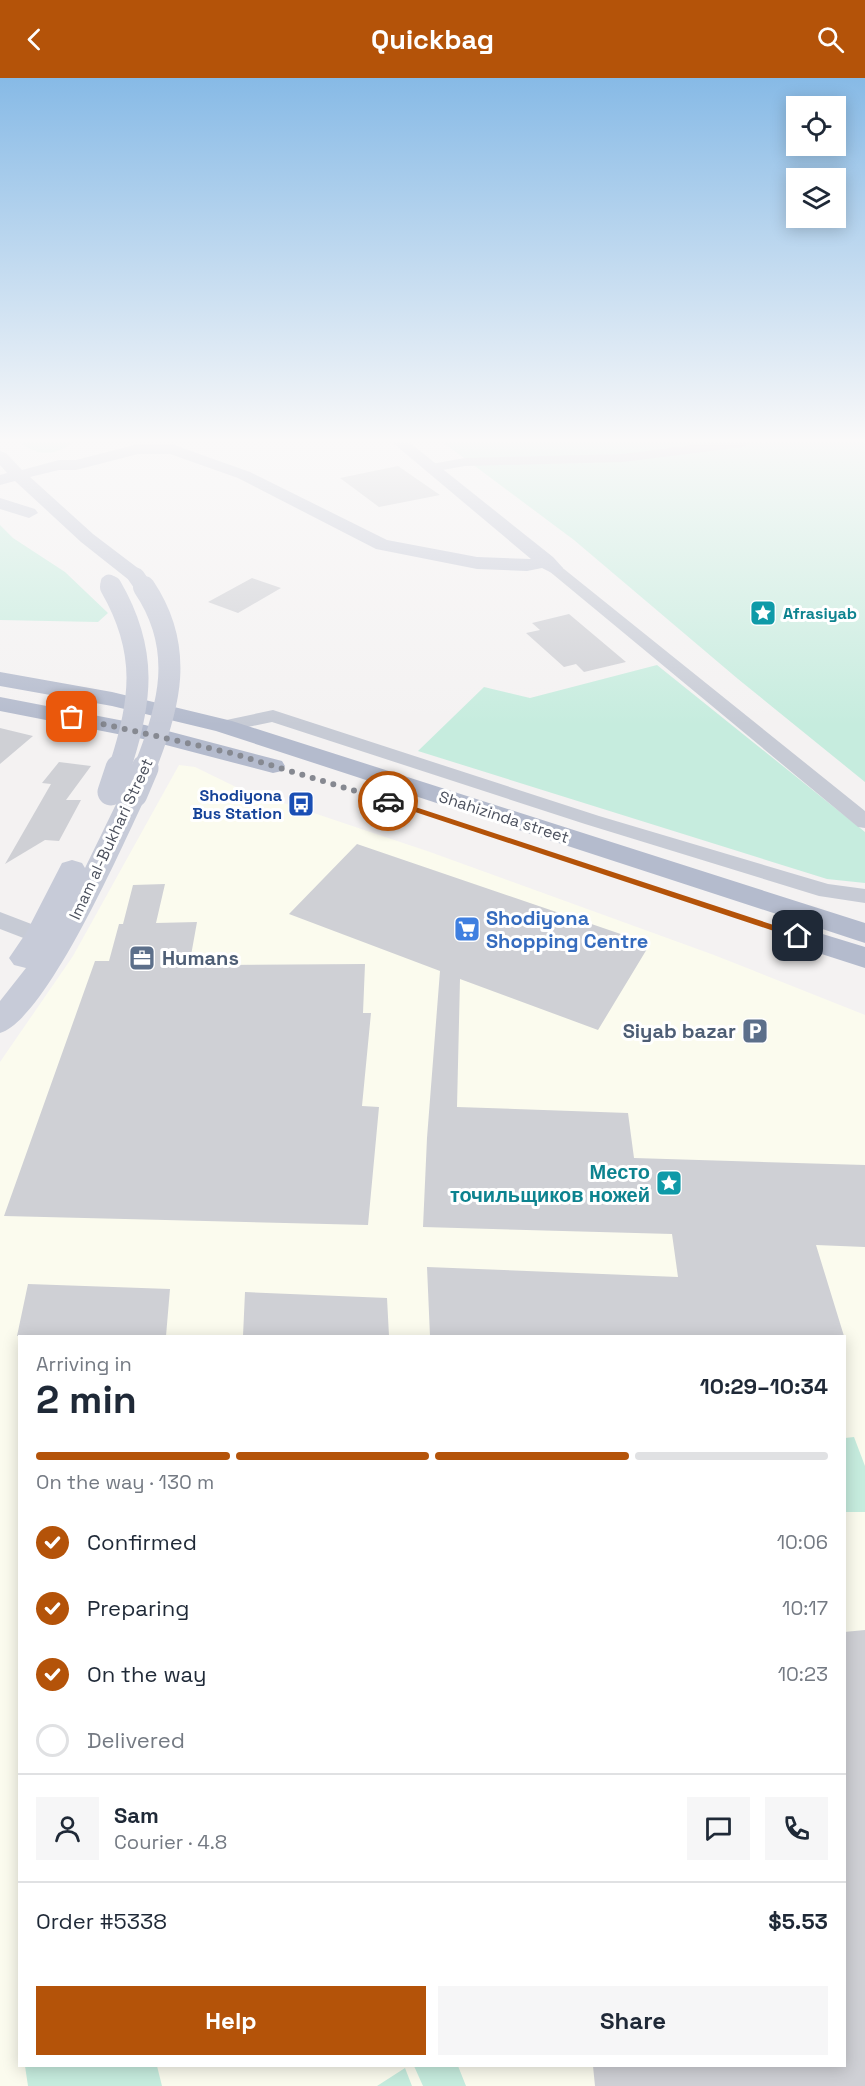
<!DOCTYPE html>
<meta charset="utf-8">
<style>
:root{--surface:#fff;--page:#f6f6f7;--text:#1f2937;--muted:#747a83;--line:#e0e1e3;--accent:#b45309}
body{margin:0;font-family:"Space Grotesk",sans-serif;background:var(--page);color:var(--text);height:100vh;display:flex;flex-direction:column;font-size:22px;white-space:nowrap}
*{box-sizing:border-box;margin:0}
p{font-size:20px;color:var(--muted)}
.icon{flex:none;width:33px;height:33px;fill:none;stroke:currentColor;stroke-width:2;stroke-linecap:round;stroke-linejoin:round}
.map{position:relative;flex:1;overflow:hidden}
.drawer{position:absolute;left:18px;top:1257px;width:828px;height:732px;display:flex;flex-direction:column;background:var(--surface);border-radius:0px;box-shadow:0 3px 15px #0003}
.drawer>*{flex:none}
.buttons{position:absolute;left:786px;top:18px;display:grid;gap:12px}
.buttons a{display:grid;place-items:center;width:60px;height:60px;border-radius:0px;background:var(--surface);box-shadow:0 3px 15px #0003;font-size:30px}
.pin{position:absolute;display:grid;place-items:center;width:51px;height:51px;color:#fff;margin:-26px;border-radius:12px;box-shadow:0 3px 9px #0006}
.courier{position:absolute;display:grid;place-items:center;width:60px;height:60px;margin:-30px;border:4px solid #b45309;border-radius:50%;background:#fff;color:#222;box-shadow:0 2px 8px #0007}
.head em{font-style:normal;font-weight:700}
.head div{display:flex;flex-direction:column-reverse}
.head{display:flex;align-items:center;justify-content:space-between;height:102px;padding:0 18px}
h1{font-size:39px;font-weight:700;line-height:45px}
.bar{display:grid;grid-template-columns:repeat(4,1fr);gap:9px 6px;align-content:center;height:72px;padding:0 18px}
.bar i{height:8px;border-radius:4px;background:var(--line)}
.bar .selected{background:var(--accent)}
.bar p{grid-column:span 4}
.line{display:flex;align-items:center;gap:15px;padding:0 18px;border-top:2px solid var(--line)}
.line div{flex:1}
.round{display:grid;place-items:center;flex:none;width:63px;height:63px;border-radius:0px;background:var(--page)}
ol{padding:0 18px;list-style:none}
li{display:flex;align-items:center;gap:18px;height:66px}
li p{margin-inline-start:auto}
li .icon{padding:6px;border-radius:50%;background:var(--accent);color:#fff;stroke-width:4}
li:last-child{color:var(--muted)}
li i{width:33px;height:33px;border:3px solid var(--line);border-radius:50%}
.button{display:flex;gap:12px;margin-top:auto;padding:12px 18px}
.button a{flex:1;height:69px;border-radius:0px;background:var(--accent);color:#fff;font-size:24px;font-weight:700;line-height:69px;text-align:center}
.button a+a{background:var(--page);color:var(--text)}
header{display:flex;justify-content:space-between;align-items:center;height:78px;padding:0 18px;background:var(--accent);color:#fff;font-size:27px;font-weight:700}
.map>svg:first-child{display:block}
.commercial{fill:#fbfbee;fill-rule:evenodd}
.green{fill:#c6ecde}
.building{fill:#cfd0d5}
.lines{fill:none;stroke-linecap:round;stroke-linejoin:round}
.street{fill:#c7cbd5;fill-rule:evenodd}
.secondary{fill:#c7cbd8;fill-rule:evenodd}
.primary{fill:#b4bbcd;fill-rule:evenodd}
.secondary-bridge-far2{stroke:#c7cbd8;stroke-width:17}
.secondary-bridge-far1{stroke:#c7cbd8;stroke-width:22}
.secondary-bridge{stroke:#c7cbd8;stroke-width:27}
.route{fill:#b45309}
.done{stroke:#868991;stroke-width:6;stroke-dasharray:0 10.8}
.labels{text-anchor:middle;dominant-baseline:central;stroke-width:6;stroke-linejoin:round;paint-order:stroke}
.far-culture-label{font-size:16px;font-weight:bold;fill:#0d838f;stroke:#fff;text-anchor:start}
.far-transit-label{font-size:16px;font-weight:bold;fill:#164399;stroke:#fff;text-anchor:end}
.far-street-label{font-size:16px;fill:#4b505d;stroke:#fff}
.shop-label{font-size:20px;font-weight:bold;fill:#366cbe;stroke:#fff;text-anchor:start}
.service-label{font-size:20px;font-weight:bold;fill:#4e5e75;stroke:#fff;text-anchor:start}
.culture-label{font-size:20px;font-weight:bold;fill:#0d838f;stroke:#fff;text-anchor:end}
</style>
<header><svg class="icon" aria-label="back" viewBox="0 0 24 24"><path d="M15 5l-7 7 7 7"/></svg>Quickbag<svg class="icon" aria-label="search" viewBox="0 0 24 24"><circle cx="10" cy="10" r="6"/><path d="M15 15l6 6"/></svg></header>
<div class="map">
<svg width="865" height="2008" viewBox="0 0 865 2008">
<rect width="100%" height="100%" fill="#f4f2f2"/>
<path class="commercial" d="M179 687 195 689 236 709 430 774 714 877 865 937V2008H0V984L73 878ZM20 1258H844V1988H20Z"/>
<path class="green" d="M21 365H72C55 378 38 378 21 365Z
M444 365H865V704L738 601 574 462Z
M0 447 13 460 65 494 108 535 98 544 0 542Z
M657 587 865 754V805L827 801 418 673 484 609 530 620Z
M854 1359 865 1388V1434H845V1360Z
M25 1988H157L162 2008H28Z
M414 1988H458L466 2008H423Z
M405 1990 412 2008H377Z"/>
<path class="building" d="M398 388 440 417 379 429 340 400Z
M252 500 281 510 238 535 208 524Z
M569 536 626 584 584 594 576 586 564 589 526 555 540 552 532 545Z
M0 650 33 658 0 686Z
M59 684 91 688 66 722H81L59 763 45 762 5 786 51 706 42 705Z
M357 766 650 866 598 952 460 901 457 1029 628 1035 634 1080 865 1087V1169L816 1167 844 1258H430L427 1189 678 1199 672 1156 423 1149 427 1060 440 893 289 836Z
M165 806 156 845 197 844 190 883H224L223 887 365 886 363 935H371L362 1028 379 1029 368 1147 4 1138 95 883H109L119 846H123L133 807Z
M28 1206 170 1211 166 1258H17Z
M245 1214 387 1220 389 1258H243Z
M865 1552V2008H595L593 1988H844V1554Z"/>
<g class="lines">
<path class="street" d="M709 365H749L743 369 623 384 465 388 431 394 424 390 431 386 465 380 623 376Z
M554 485 559 487 865 733V750L858 749 549 493 546 490Z
M273 632 599 738 828 806 865 811V825L819 818 585 746 272 644 224 654 214 648 217 644Z
M0 834 47 852 51 858 47 864 39 866 0 851Z"/>
<path class="secondary" d="M393 365H410L553 479 563 490 561 494 554 496 542 490 527 493 477 491 376 471 238 400 170 376H138L76 392H59L30 399 93 456 143 494 146 498 136 504 129 502 81 464 15 403 0 407V397L7 395 0 387V373L6 375 22 392 59 382H76L138 366H171L250 394 387 462 477 479 531 481Z
M0 420 35 431 38 435 29 440 0 431Z
M134 708 143 711 147 716C124 764 47 941 0 955V923L26 890 14 887 9 880 26 855 62 785 72 782 82 785 85 790 121 716 125 711Z"/>
<path class="primary" d="M0 594 112 614 232 643 865 845V865L216 653 112 628 0 608Z
M0 619 145 647 282 683 285 688 282 693 273 695 143 661 0 633Z
M816 854 865 869V890L806 871 801 864 806 857Z"/>
<path class="secondary-bridge-far2" d="M136 498 145 511
M109 505 112 511"/>
<path class="secondary-bridge-far1" d="M111 509C148 573 142 624 119 692
M144 509C185 570 170 628 144 692"/>
<path class="secondary-bridge" d="M111 714 119 690
M134 716 145 690"/>
</g>
<linearGradient id="sky" x2="0" y2="1"><stop stop-color="#87bae6"/><stop offset="0.56" stop-color="#faf9f9"/><stop offset="1" stop-color="#faf9f9" stop-opacity="0"/></linearGradient>
<rect width="865" height="647" fill="url(#sky)"/>
<path class="route" d="M388 720 801 856 802 858 795 860 385 724Z"/>
<g class="lines">
<path class="done" d="M72 639 231 675 388 723"/>
</g>
<defs>
<symbol id="sight-square" viewBox="-11 -11 22 22"><rect x="-9" y="-9" width="18" height="18" rx="4" fill="#0f9aa8" stroke="#fff"/><path d="M0-6L1.8-2.2L6-1.7L2.9 1.2L3.7 5.4L0 3.3L-3.7 5.4L-2.9 1.2L-6-1.7L-1.8-2.2Z" fill="#fff"/></symbol>
<symbol id="bus-square" viewBox="-11 -11 22 22"><rect x="-9" y="-9" width="18" height="18" rx="4" fill="#1a4fb4" stroke="#fff"/><path d="M-5-6H5V4H4V6H2V4H-2V6H-4V4H-5ZM-3.5-4V0h7V-4ZM-3.5 1.2v1.5H-2V1.2ZM2 1.2v1.5H3.5V1.2Z" fill="#fff"/></symbol>
<symbol id="supermarket-square" viewBox="-11 -11 22 22"><rect x="-9" y="-9" width="18" height="18" rx="4" fill="#3f7fe0" stroke="#fff"/><path d="M-6-5.5h2.5l.6 2H6L4.5 2H-2.5L-4.4-4H-6ZM-1.5 3.2a1.3 1.3 0 1 0 .1 0ZM3 3.2a1.3 1.3 0 1 0 .1 0Z" fill="#fff"/></symbol>
<symbol id="office-square" viewBox="-11 -11 22 22"><rect x="-9" y="-9" width="18" height="18" rx="4" fill="#5c6f8a" stroke="#fff"/><path d="M-6-3h4V-5.5h4V-3h4V5H-6ZM-1-4.5V-3h2v-1.5ZM-6 0V1H6V0Z" fill="#fff"/></symbol>
<symbol id="parking-square" viewBox="-11 -11 22 22"><rect x="-9" y="-9" width="18" height="18" rx="4" fill="#5c6f8a" stroke="#fff"/><path d="M-3.5-5.5H1a3.5 3.5 0 0 1 0 7H-1V5.5H-3.5ZM-1-3.4V-.6H.8a1.4 1.4 0 0 0 0-2.8Z" fill="#fff"/></symbol>
</defs>
<g fill-rule="evenodd">
<use href="#sight-square" x="748" y="520" width="30" height="30"/>
<use href="#bus-square" x="286" y="711" width="30" height="30"/>
<use href="#supermarket-square" x="452" y="836" width="30" height="30"/>
<use href="#office-square" x="127" y="865" width="30" height="30"/>
<use href="#parking-square" x="740" y="938" width="30" height="30"/>
<use href="#sight-square" x="654" y="1090" width="30" height="30"/>
</g>
<g class="labels">
<g class="far-culture-label">
<text x="783" y="535">Afrasiyab</text>
</g>
<g class="far-transit-label">
<text x="282" y="717">Shodiyona<tspan x="282" dy="18">Bus Station</tspan></text>
</g>
<g class="far-street-label">
<text transform="translate(504 739) rotate(18)">Shahizinda street</text>
<text transform="translate(111 761) rotate(-65)">Imam al-Bukhari Street</text>
</g>
<g class="shop-label">
<text x="486" y="840">Shodiyona<tspan x="486" dy="23">Shopping Centre</tspan></text>
</g>
<g class="service-label">
<text x="162" y="880">Humans</text>
<text x="736" y="953" text-anchor="end">Siyab bazar</text>
</g>
<g class="culture-label">
<text x="650" y="1094">Место<tspan x="650" dy="23">точильщиков ножей</tspan></text>
</g>
</g>
</svg>
<div class="buttons">
<a><svg class="icon" aria-label="locate" viewBox="0 0 24 24"><circle cx="12" cy="12" r="6"/><path d="M12 2v4M12 18v4M2 12h4M18 12h4"/></svg></a>
<a><svg class="icon" aria-label="layers" viewBox="0 0 24 24"><path d="M12 4l9 5-9 5-9-5zM3 14l9 5 9-5"/></svg></a>
</div>
<div class="pin" style="left:72px;top:639px;background:#ea580c"><svg class="icon" aria-label="bag" viewBox="0 0 24 24"><path d="M5 8h14l-1 12H6zM9 8a3 3 0 0 1 6 0"/></svg></div>
<div class="pin" style="left:798px;top:858px;background:#1f2937"><svg class="icon" aria-label="home" viewBox="0 0 24 24"><path d="M3 11l9-7 9 7M6 9v11h12V9"/></svg></div>
<div class="courier" style="left:388px;top:723px"><svg class="icon" aria-label="car" viewBox="0 0 24 24"><path d="M5 17H2v-5l4-1 3-4h7l3 4 3 1v5h-3M9 17h6M6 11h13"/><circle cx="7" cy="17" r="2"/><circle cx="17" cy="17" r="2"/></svg></div>
<section class="drawer">
<div class="head"><div><h1>2 min</h1><p>Arriving in</p></div><em>10:29–10:34</em></div>
<div class="bar"><i class="selected"></i><i class="selected"></i><i class="selected"></i><i></i><p>On the way · 130 m</p></div>
<ol>
<li><svg class="icon" aria-label="check" viewBox="0 0 24 24"><path d="M5 12l5 5 9-10"/></svg>Confirmed<p>10:06</p></li>
<li><svg class="icon" aria-label="check" viewBox="0 0 24 24"><path d="M5 12l5 5 9-10"/></svg>Preparing<p>10:17</p></li>
<li><svg class="icon" aria-label="check" viewBox="0 0 24 24"><path d="M5 12l5 5 9-10"/></svg>On the way<p>10:23</p></li>
<li><i></i>Delivered</li>
</ol>
<div class="line" style="height:108px"><a class="round"><svg class="icon" aria-label="person" viewBox="0 0 24 24"><circle cx="12" cy="8" r="4"/><path d="M4 21q1-7 8-7t8 7"/></svg></a><div><b>Sam</b><p>Courier · 4.8</p></div><a class="round"><svg class="icon" aria-label="chat" viewBox="0 0 24 24"><path d="M4 5h16v11H9l-5 4z"/></svg></a><a class="round"><svg class="icon" aria-label="phone" viewBox="0 0 24 24"><path d="M5 4h4l2 5-3 2q2 4 5 5l2-3 5 2v4C11 20 4 13 5 4z"/></svg></a></div>
<div class="line" style="height:78px"><div>Order #5338</div><b>$5.53</b></div>
<div class="button"><a>Help</a><a>Share</a></div>
</section>
</div>
